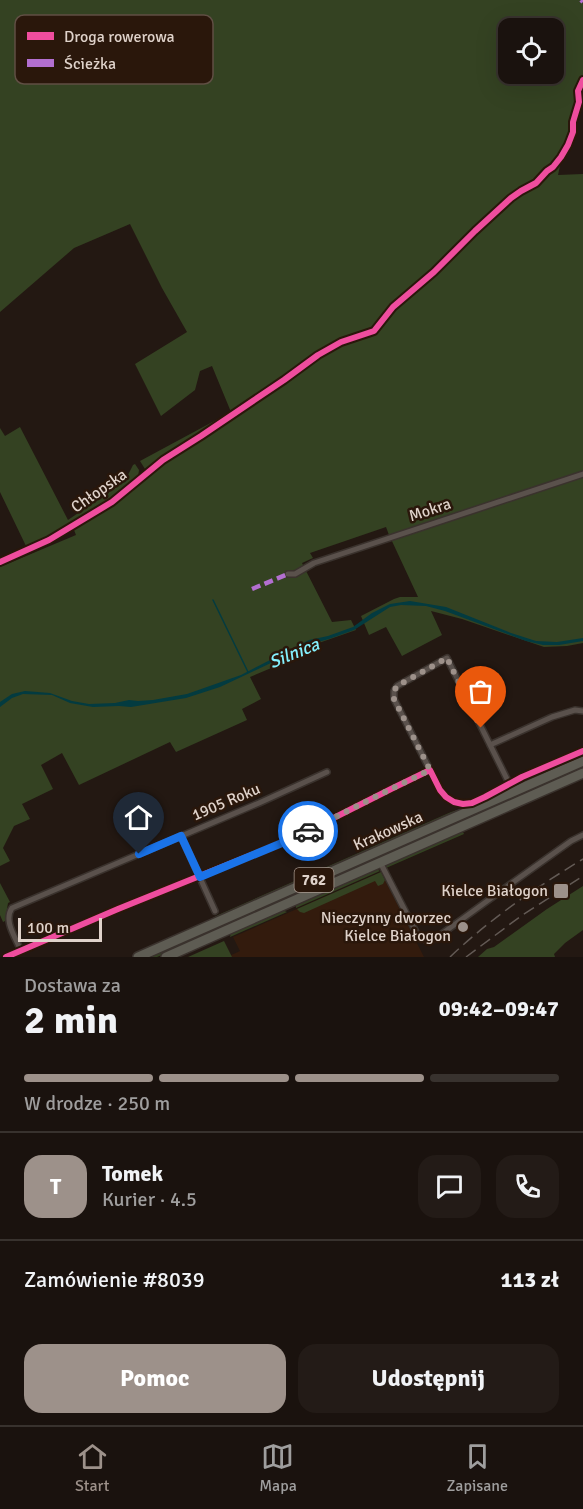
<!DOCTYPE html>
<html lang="pl">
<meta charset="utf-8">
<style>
:root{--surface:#1a120e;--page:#231b17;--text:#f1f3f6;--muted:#9f9e9e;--line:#38322e;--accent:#9d918a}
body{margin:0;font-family:Signika,sans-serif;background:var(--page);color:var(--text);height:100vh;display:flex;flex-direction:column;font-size:22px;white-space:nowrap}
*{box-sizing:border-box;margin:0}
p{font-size:20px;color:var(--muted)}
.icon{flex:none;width:33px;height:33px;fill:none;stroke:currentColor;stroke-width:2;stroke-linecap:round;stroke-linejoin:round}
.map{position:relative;height:957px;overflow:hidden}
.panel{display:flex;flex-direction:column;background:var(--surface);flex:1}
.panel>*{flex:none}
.buttons{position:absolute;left:498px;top:18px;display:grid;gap:12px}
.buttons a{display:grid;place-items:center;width:66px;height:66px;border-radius:12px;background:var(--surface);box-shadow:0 6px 24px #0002,0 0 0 2px var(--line);font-size:30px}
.scale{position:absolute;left:18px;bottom:15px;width:84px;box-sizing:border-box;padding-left:6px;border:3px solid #dfd2ca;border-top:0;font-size:16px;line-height:21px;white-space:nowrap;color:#dfd2ca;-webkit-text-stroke:4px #2a170b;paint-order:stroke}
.pin{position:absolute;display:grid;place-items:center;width:51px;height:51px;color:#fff;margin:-62px -26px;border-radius:50% 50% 50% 0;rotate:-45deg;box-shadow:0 0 6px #0007}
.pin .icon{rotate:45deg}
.courier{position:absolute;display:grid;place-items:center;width:60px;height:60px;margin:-30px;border:4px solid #1a73e8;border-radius:50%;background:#fff;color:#222;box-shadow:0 2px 8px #0007}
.headline em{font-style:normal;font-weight:700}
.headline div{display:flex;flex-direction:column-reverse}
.headline{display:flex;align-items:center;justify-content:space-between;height:102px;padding:0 24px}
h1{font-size:39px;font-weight:700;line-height:45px}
.bar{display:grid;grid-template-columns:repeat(4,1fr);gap:9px 6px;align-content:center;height:72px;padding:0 24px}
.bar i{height:8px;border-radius:4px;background:var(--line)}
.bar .active{background:var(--accent)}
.bar p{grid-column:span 4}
.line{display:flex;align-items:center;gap:15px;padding:0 24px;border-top:2px solid var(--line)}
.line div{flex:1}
.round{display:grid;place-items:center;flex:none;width:63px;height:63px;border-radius:18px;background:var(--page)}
.primary-button{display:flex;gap:12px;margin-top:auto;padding:12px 24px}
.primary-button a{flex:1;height:69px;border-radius:18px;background:var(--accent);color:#fff;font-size:24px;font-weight:700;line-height:69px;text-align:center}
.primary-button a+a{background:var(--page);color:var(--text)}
.menu{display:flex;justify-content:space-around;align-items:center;height:84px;border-top:2px solid var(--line);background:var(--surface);font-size:16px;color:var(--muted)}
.menu a{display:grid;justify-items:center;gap:3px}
.menu .active{color:var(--accent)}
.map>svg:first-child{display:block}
.built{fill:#331b0d}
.green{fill:#344222;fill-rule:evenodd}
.water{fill:#033b40}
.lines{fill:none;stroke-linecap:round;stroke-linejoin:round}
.stream{stroke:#033b40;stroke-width:1.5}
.street-casing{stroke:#3a322d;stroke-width:8}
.primary-casing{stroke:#3a322d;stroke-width:12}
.street{stroke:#5a514c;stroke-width:5}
.primary{stroke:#5e5c53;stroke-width:9}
.rail{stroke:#635a55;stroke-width:1.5;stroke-dasharray:12 6;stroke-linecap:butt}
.quiet{stroke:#b36fd0;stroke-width:4.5;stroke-dasharray:9 4.5;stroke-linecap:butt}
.cycleway-casing{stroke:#2a170b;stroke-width:10}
.cycleway{stroke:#ef4d9e;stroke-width:6}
.done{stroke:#9d918a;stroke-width:6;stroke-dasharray:0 10.8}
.route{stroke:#1a73e8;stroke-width:8}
.poi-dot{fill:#9d918a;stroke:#2a170b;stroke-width:2}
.labels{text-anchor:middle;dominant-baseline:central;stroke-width:5;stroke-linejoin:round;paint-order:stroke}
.shield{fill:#2a170b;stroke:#a99a91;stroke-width:1.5}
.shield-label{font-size:15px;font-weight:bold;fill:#dfd2ca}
.street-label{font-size:16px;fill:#dfd2ca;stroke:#2a170b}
.poi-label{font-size:16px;fill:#dfd2ca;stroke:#2a170b;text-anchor:end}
.water-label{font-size:18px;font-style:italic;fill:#84f0fd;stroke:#2a170b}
.key{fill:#2a170b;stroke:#604f44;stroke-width:1.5}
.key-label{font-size:16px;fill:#dfd2ca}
</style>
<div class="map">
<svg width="583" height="957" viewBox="0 0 583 957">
<rect width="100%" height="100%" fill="#231812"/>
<path class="built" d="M381 872 424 957H227L240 951 233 937Z"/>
<path class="green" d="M0 0H583V99L576 102 564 149 547 171V174L561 161 558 175 583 174V471L389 535 386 527 310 553 313 558 302 563 332 622 351 620 356 630 313 645 288 661 250 677 261 699 242 709 247 720 176 752 170 742 79 785 62 753 41 765 53 789 22 804 30 819 14 826 3 848 10 861 0 866V567L76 535 74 530 110 506 163 462 234 416 314 362 316 353 233 411 234 413 163 456 145 469 140 461 231 412 212 366 200 371 195 390 161 416 135 364 187 332 162 288 130 224 74 248 0 312ZM508 28H554V74H508Z
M20 427 68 520 125 481 133 465 135 464 139 470 138 477 109 499 58 532 26 546 0 492V428L5 436Z
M583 476V643L567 646 544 647 462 619 431 611 442 635 402 656 386 627 369 635 361 616 394 599 400 597H418L391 539Z
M583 765V766L508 803 157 957H150L182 942Z
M485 798V800L173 938 171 937 199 926 218 915 451 812 464 808Z
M462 830 464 834 386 868V864Z
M377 869 380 871 296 908V904Z
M381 872 385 880 383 884 378 886 375 881 304 913 300 912 297 909Z
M0 883 10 902 8 903 5 921 3 922 0 915Z
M583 886V930L565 943 554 954 555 957H478L487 949 494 947 547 909Z
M282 910 287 912 230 937 231 933Z
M224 941 232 957H188Z"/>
<path class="water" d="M410 601 446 607 511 633 536 641 557 642 583 638V641L559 645H543L526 641 445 611 426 606 401 605 390 607 354 630 329 639 311 644 220 687 186 698 131 707 119 706 93 707 70 703 52 695 23 694 12 698 0 707V702L12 694 25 691 50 693 72 701 89 704 115 703 129 700 138 701 153 700 187 694 241 675 309 640 328 636 353 627 372 613 390 604Z"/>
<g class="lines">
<path class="stream" d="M213 600 248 672"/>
<defs>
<path id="street" d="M0 562 49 540 112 502 163 460 207 432
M288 574H295L314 563 583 474
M490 745 552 717 575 710 583 711
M181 836 215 911
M380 862 417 934C423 941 429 942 436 938L519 878 571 841 583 835
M21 951C16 938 3 921 12 908L259 803 327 772
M6 957 118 909 294 838 393 788 430 770 394 699V691L397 686 447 658 507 779"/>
<path id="primary" d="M138 957 583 761
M166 957 583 773"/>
</defs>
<use href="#street" class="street-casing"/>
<use href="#primary" class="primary-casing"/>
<use href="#street" class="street"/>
<use href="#primary" class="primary"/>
<path class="rail" d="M450 957C490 919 535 888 583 859
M466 957 521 916 583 876"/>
<path class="quiet" d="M581 0 583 2
M252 589 288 574"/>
<defs>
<path id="cycleway" d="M0 562 49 540 112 502 163 460 201 436 284 380 318 355 341 342 374 331 393 307 434 272 475 231 511 198 521 191 536 183 547 171 553 167 561 157 568 145 573 132V122L579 102 578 91 583 80
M6 957 118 909 294 838 393 788 430 770 440 790 446 797 454 802 463 804 472 803 485 797 522 777 583 751"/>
</defs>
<use href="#cycleway" class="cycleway-casing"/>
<use href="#cycleway" class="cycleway"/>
</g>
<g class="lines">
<path class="done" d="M308 831 393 788 430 770 394 699V691L397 686 447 658 481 728"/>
<path class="route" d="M139 854 181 836 200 877 294 838 308 831"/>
</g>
<g class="poi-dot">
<rect x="553" y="883" width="16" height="16" rx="3"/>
<circle cx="463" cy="927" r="6"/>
</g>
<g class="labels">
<rect class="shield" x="294.5" y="868" width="39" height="24" rx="4.5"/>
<g class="shield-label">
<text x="314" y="880">762</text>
</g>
<g class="street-label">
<text transform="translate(99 491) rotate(-35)">Chłopska</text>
<text transform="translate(430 510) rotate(-18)">Mokra</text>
<text transform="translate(226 802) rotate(-23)">1905 Roku</text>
<text transform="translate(388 831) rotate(-24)">Krakowska</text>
</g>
<g class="poi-label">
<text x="548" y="891">Kielce Białogon</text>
<text x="451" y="918">Nieczynny dworzec<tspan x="451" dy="18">Kielce Białogon</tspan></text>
</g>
<g class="water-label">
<text transform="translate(294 653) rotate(-22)">Silnica</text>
</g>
</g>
<rect x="15" y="15" width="198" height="69" rx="9" class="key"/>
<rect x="27" y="32" width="27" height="8" fill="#ef4d9e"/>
<rect x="27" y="59" width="27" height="8" fill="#b36fd0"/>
<g class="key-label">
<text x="64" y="42">Droga rowerowa</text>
<text x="64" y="69">Ścieżka</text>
</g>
</svg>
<div class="buttons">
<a><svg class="icon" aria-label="locate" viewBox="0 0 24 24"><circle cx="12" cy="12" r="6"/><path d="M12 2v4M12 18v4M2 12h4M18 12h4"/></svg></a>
</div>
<div class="scale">100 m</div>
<div class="pin" style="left:481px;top:728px;background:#ea580c"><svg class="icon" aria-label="bag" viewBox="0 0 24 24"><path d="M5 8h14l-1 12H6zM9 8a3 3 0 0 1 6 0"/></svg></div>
<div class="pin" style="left:139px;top:854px;background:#1f2937"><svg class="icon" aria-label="home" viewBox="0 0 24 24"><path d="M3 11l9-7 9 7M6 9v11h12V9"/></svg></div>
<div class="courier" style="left:308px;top:831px"><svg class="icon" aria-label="car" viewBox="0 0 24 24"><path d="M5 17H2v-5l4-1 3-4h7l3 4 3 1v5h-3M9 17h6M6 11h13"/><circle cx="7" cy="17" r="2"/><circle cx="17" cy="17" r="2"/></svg></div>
</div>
<section class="panel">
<div class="headline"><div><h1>2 min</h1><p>Dostawa za</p></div><em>09:42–09:47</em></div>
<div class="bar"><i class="active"></i><i class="active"></i><i class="active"></i><i></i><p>W drodze · 250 m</p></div>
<div class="line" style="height:108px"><b class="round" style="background:var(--accent);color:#fff">T</b><div><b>Tomek</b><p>Kurier · 4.5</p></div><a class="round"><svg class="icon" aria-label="chat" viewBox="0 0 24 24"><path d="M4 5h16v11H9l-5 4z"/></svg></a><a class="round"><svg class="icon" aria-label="phone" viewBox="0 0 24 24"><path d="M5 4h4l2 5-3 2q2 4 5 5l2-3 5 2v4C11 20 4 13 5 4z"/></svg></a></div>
<div class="line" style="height:78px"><div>Zamówienie #8039</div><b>113 zł</b></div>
<div class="primary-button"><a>Pomoc</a><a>Udostępnij</a></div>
</section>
<nav class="menu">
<a class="active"><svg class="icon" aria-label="home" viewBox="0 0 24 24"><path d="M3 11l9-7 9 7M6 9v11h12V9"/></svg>Start</a>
<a><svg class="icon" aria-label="map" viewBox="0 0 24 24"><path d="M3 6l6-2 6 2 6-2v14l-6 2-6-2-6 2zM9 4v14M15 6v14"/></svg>Mapa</a>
<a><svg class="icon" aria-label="saved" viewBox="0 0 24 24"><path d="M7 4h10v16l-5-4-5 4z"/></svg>Zapisane</a>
</nav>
